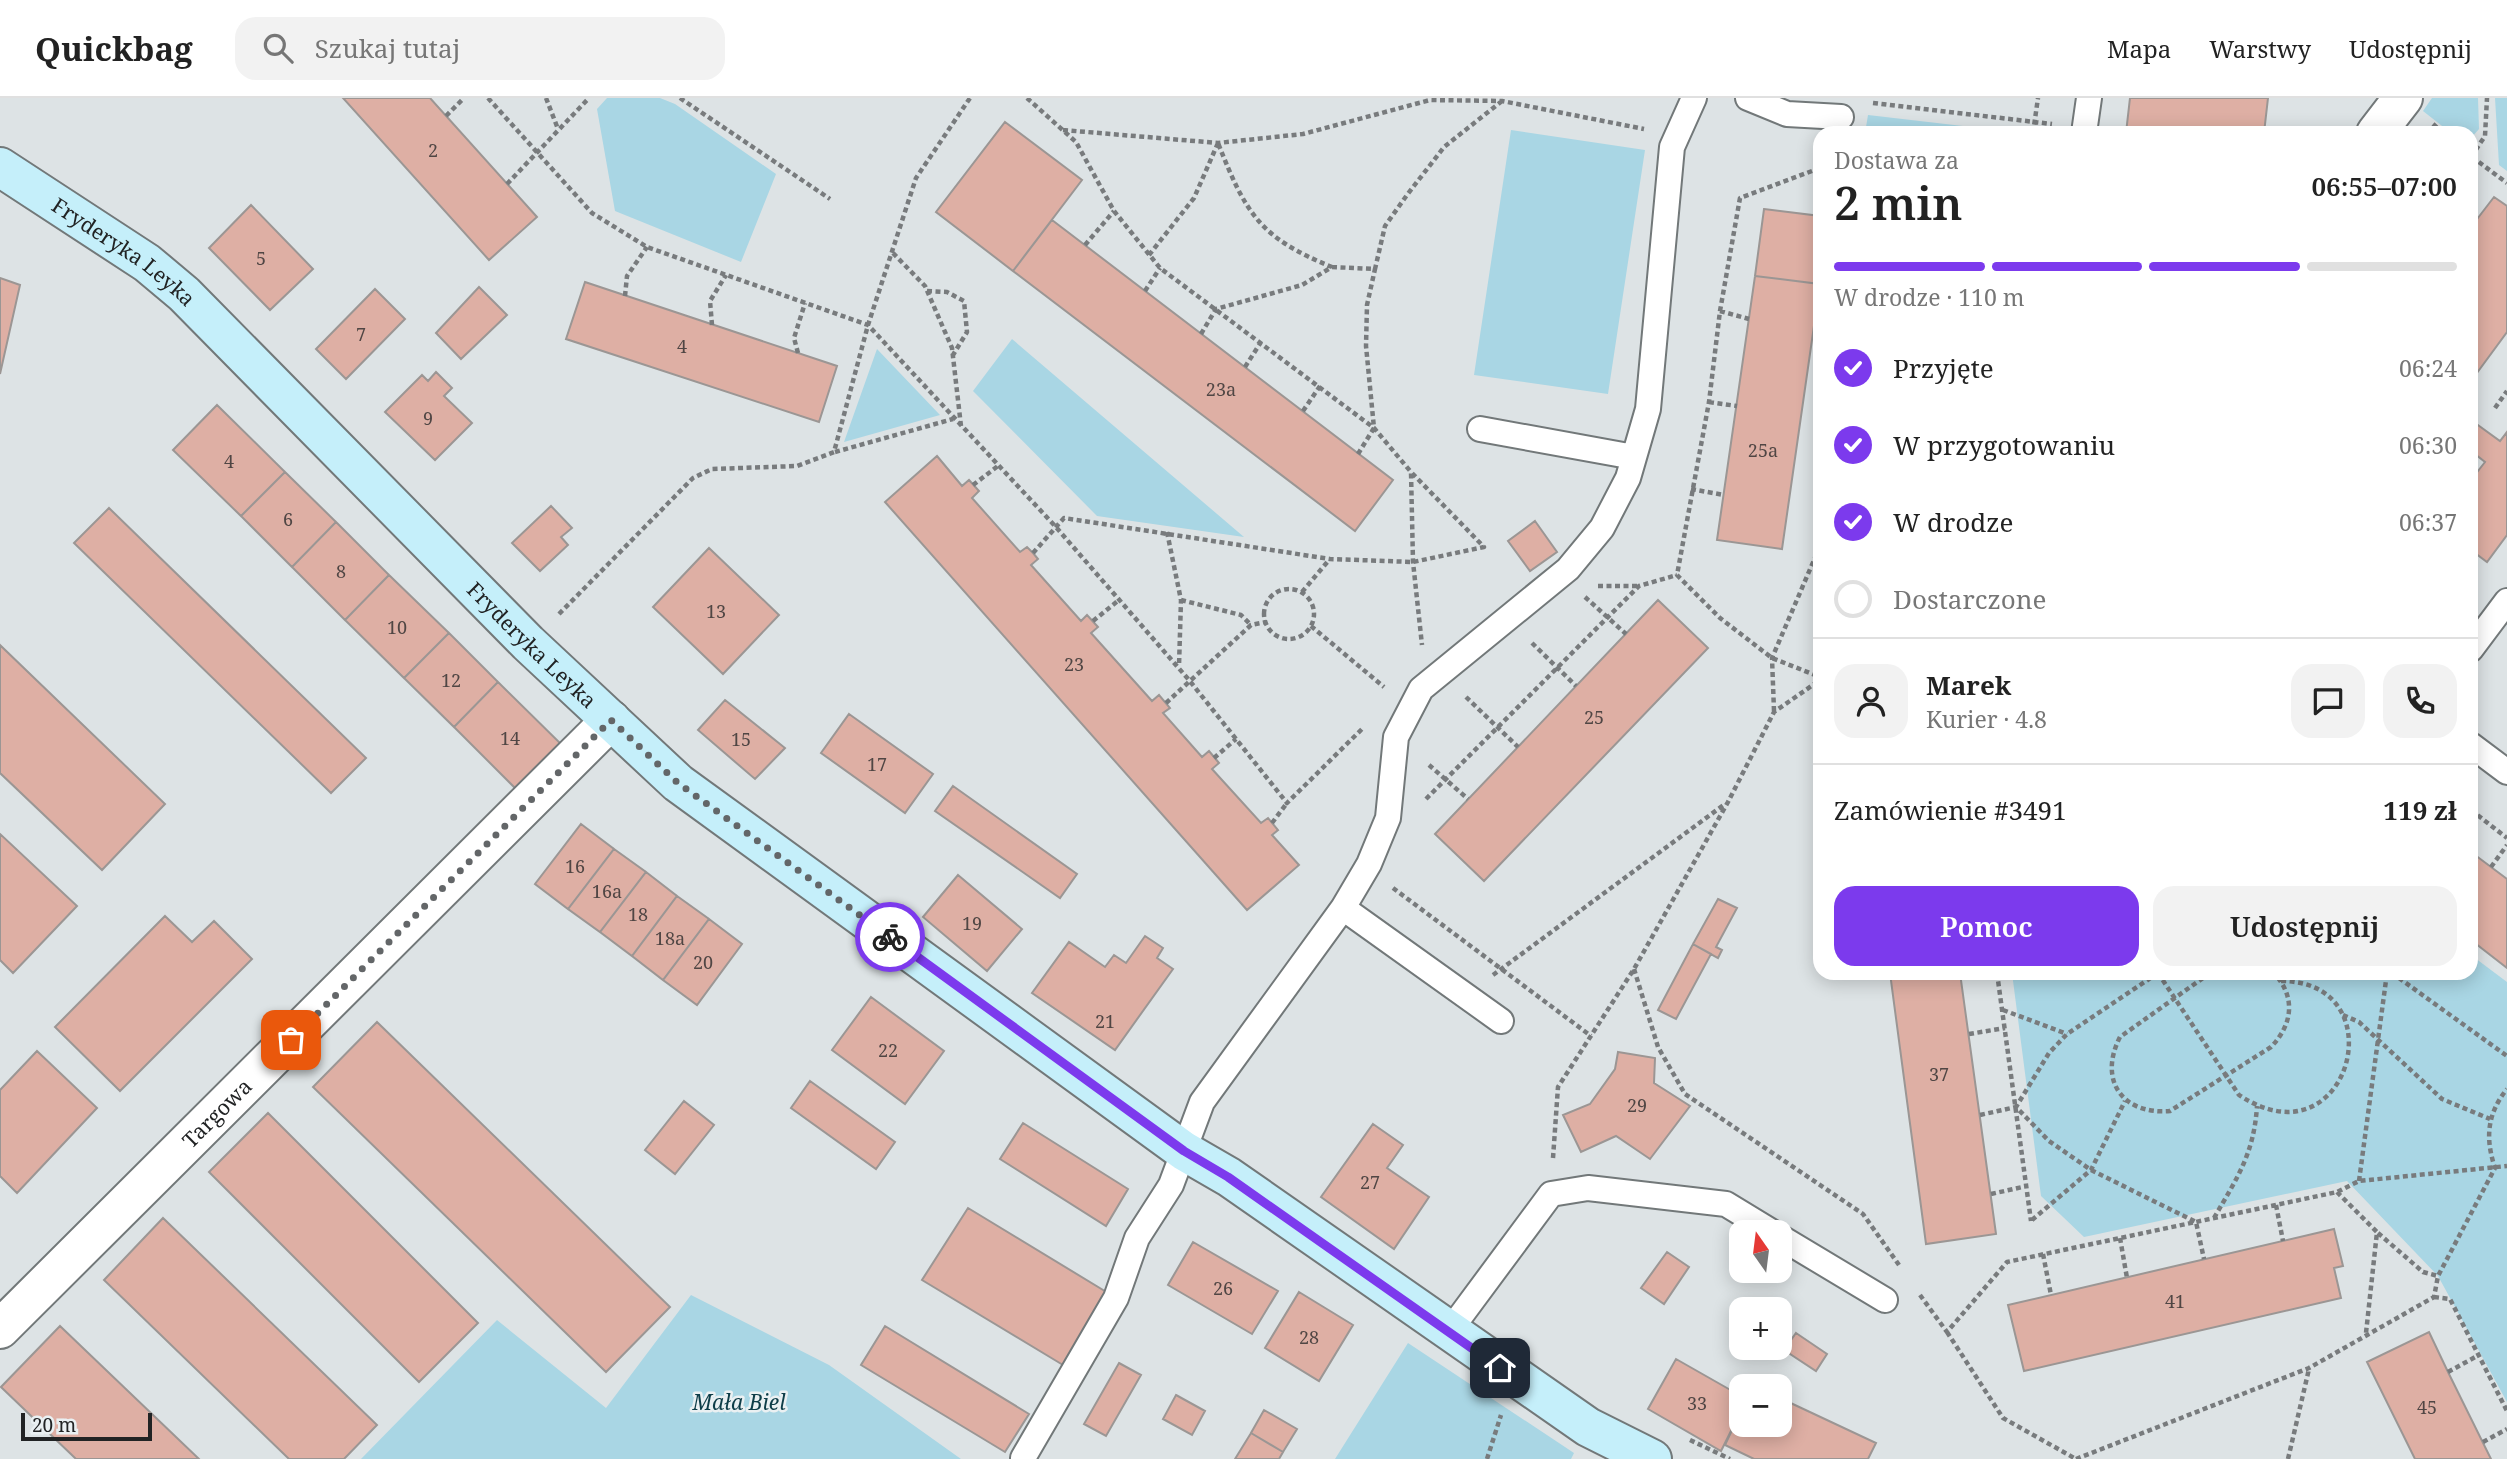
<!DOCTYPE html>
<html lang="pl">
<meta charset="utf-8">
<style>
:root{--surface:#fff;--page:#f2f2f2;--text:#222;--muted:#767676;--line:#e0e0e0;--accent:#7c3aed}
body{margin:0;font-family:"Noto Serif",serif;background:var(--page);color:var(--text);height:100vh;display:flex;flex-direction:column;font-size:26px;white-space:nowrap}
*{box-sizing:border-box;margin:0}
p{font-size:23px;color:var(--muted)}
.icon{flex:none;width:38px;height:38px;fill:none;stroke:currentColor;stroke-width:2;stroke-linecap:round;stroke-linejoin:round}
.map{position:relative;flex:1;overflow:hidden}
.drawer{position:absolute;left:1813px;top:28px;width:665px;height:854px;display:flex;flex-direction:column;background:var(--surface);border-radius:21px;box-shadow:0 4px 18px #0003}
.drawer>*{flex:none}
.needle{width:46px;rotate:346deg}
.tools{position:absolute;left:1729px;top:1122px;display:grid;gap:14px}
.tools a{display:grid;place-items:center;width:63px;height:63px;border-radius:14px;background:var(--surface);box-shadow:0 4px 18px #0003;font-size:35px}
.scale{position:absolute;left:21px;bottom:18px;width:131px;box-sizing:border-box;padding-left:7px;border:4px solid #212324;border-top:0;font-size:19px;line-height:24px;white-space:nowrap;color:#212324;-webkit-text-stroke:5px #eaf0f2;paint-order:stroke}
.pin{position:absolute;display:grid;place-items:center;width:60px;height:60px;color:#fff;margin:-30px;border-radius:14px;box-shadow:0 4px 10px #0006}
.courier{position:absolute;display:grid;place-items:center;width:70px;height:70px;margin:-35px;border:5px solid #7c3aed;border-radius:50%;background:#fff;color:#222;box-shadow:0 2px 9px #0007}
.headline em{font-style:normal;font-weight:600}
.headline div{display:flex;flex-direction:column-reverse}
.headline{display:flex;align-items:center;justify-content:space-between;height:119px;padding:0 21px}
h1{font-size:46px;font-weight:600;line-height:52px}
.bar{display:grid;grid-template-columns:repeat(4,1fr);gap:10px 7px;align-content:center;height:84px;padding:0 21px}
.bar i{height:9px;border-radius:5px;background:var(--line)}
.bar .on{background:var(--accent)}
.bar p{grid-column:span 4}
.line{display:flex;align-items:center;gap:18px;padding:0 21px;border-top:2px solid var(--line)}
.line div{flex:1}
.round{display:grid;place-items:center;flex:none;width:74px;height:74px;border-radius:21px;background:var(--page)}
ol{padding:0 21px;list-style:none}
li{display:flex;align-items:center;gap:21px;height:77px}
li p{margin-inline-start:auto}
li .icon{padding:7px;border-radius:50%;background:var(--accent);color:#fff;stroke-width:4}
li:last-child{color:var(--muted)}
li i{width:38px;height:38px;border:4px solid var(--line);border-radius:50%}
.primary-button{display:flex;gap:14px;margin-top:auto;padding:14px 21px}
.primary-button a{flex:1;height:80px;border-radius:21px;background:var(--accent);color:#fff;font-size:28px;font-weight:600;line-height:80px;text-align:center}
.primary-button a+a{background:var(--page);color:var(--text)}
header{display:flex;align-items:center;gap:42px;box-sizing:border-box;height:98px;padding:0 35px;background:var(--surface);border-bottom:2px solid var(--line)}
header strong{font-size:33px}
nav{display:flex;gap:38px;margin-inline-start:auto;font-size:24px}
.search{width:490px;height:63px;background:var(--page);display:flex;align-items:center;gap:18px;box-sizing:border-box;padding:0 24px;border-radius:21px;color:var(--muted);font-size:26px}
.map>svg:first-child{display:block}
.green{fill:#a9d6e4}
.building{fill:#deafa4;stroke:#9b9694;stroke-width:2}
.lines{fill:none;stroke-linecap:round;stroke-linejoin:round}
.lane-casing{stroke:#727879;stroke-width:28}
.street-casing{stroke:#727879;stroke-width:42}
.secondary-casing{stroke:#727879;stroke-width:42}
.path{stroke:#787b7d;stroke-width:4.5;stroke-dasharray:5 3.5;stroke-linecap:butt}
.lane{stroke:#fff;stroke-width:24}
.street{stroke:#fff;stroke-width:38}
.secondary{stroke:#c5effa;stroke-width:38}
.done{stroke:#636668;stroke-width:7;stroke-dasharray:0 12.6}
.route{stroke:#7c3aed;stroke-width:9}
.labels{text-anchor:middle;dominant-baseline:central;stroke-width:5;stroke-linejoin:round;paint-order:stroke}
.number-label{font-size:18px;fill:#504644}
.street-label{font-size:21px;fill:#212324;stroke:#eaf0f2}
.park-label{font-size:21px;font-style:italic;fill:#0e3d48;stroke:#eaf0f2}
</style>
<header>
<strong>Quickbag</strong>
<div class="search"><svg class="icon" aria-label="search" viewBox="0 0 24 24"><circle cx="10" cy="10" r="6"/><path d="M15 15l6 6"/></svg>Szukaj tutaj</div>
<nav><a>Mapa</a><a>Warstwy</a><a>Udostępnij</a></nav>
</header>
<div class="map">
<svg width="2507" height="1361" viewBox="0 0 2507 1361">
<rect width="100%" height="100%" fill="#dde3e5"/>
<path class="green" d="M607 0H660L675 6 776 76 741 164 615 113 597 11Z
M2432 0H2478L2479 31 2471 40V35H2451L2423 13Z
M2495 0H2507V73L2499 67Z
M1868 17 2023 35H1865Z
M1511 32 1645 52 1608 296 1474 277Z
M1012 241 1244 439 1097 418 973 293Z
M877 251 940 317 844 344Z
M2471 857 2507 884V1304L2438 1178 2347 1083 2084 1139 2041 1098 2012 875H2471Z
M691 1197 829 1267 961 1361H361L497 1222 606 1310Z
M1408 1245 1574 1355 1571 1361H1335Z"/>
<path class="building" d="M343 0H430L537 119 489 162Z
M2130 0H2268L2264 35H2126Z
M1005 24 1082 82 1013 173 936 114Z
M2494 99 2507 108V234L2471 283V129Z
M251 107 313 171 270 212 209 150Z
M1764 111 1820 118V186L1755 178Z
M1052 122 1393 382 1355 433 1013 173Z
M1755 178 1820 186 1782 451 1717 442Z
M0 180 20 187 0 276Z
M585 184 837 268 819 324 566 241Z
M479 189 507 217 461 261 436 235Z
M375 191 405 221 346 281 316 251Z
M436 274 452 290 444 298 472 325 435 362 385 314 422 277 428 283Z
M217 307 285 374 241 418 173 352Z
M2471 322 2500 343 2507 334V437L2487 464 2471 452V382L2485 364 2471 353Z
M937 358 962 388 969 382 979 393 972 400 1020 454 1027 449 1033 455 1038 461 1031 467 1081 523 1087 517 1098 529 1091 535 1152 603 1159 597 1170 610 1163 615 1202 659 1209 653 1219 665 1212 671 1261 725 1268 720 1278 732 1272 737 1299 767 1247 812 885 404Z
M285 374 336 424 292 469 241 418Z
M551 408 572 430 561 439 568 447 540 473 512 445Z
M109 410 366 660 331 695 74 445Z
M1535 423 1557 454 1530 473 1508 443Z
M336 424 389 477 345 522 292 469Z
M709 450 779 517 723 576 653 509Z
M389 477 449 535 404 580 345 522Z
M1658 502 1708 550 1484 783 1435 736Z
M449 535 498 584 454 629 404 580Z
M0 547 165 706 102 772 0 675Z
M498 584 566 651 521 696 454 629Z
M725 602 785 650 755 681 698 632Z
M849 616 933 676 905 715 821 655Z
M953 688 1077 776 1060 800 935 713Z
M581 726 614 751 568 811 535 786Z
M0 736 77 808 13 875 0 862Z
M614 751 646 774 600 834 568 811Z
M2471 754 2507 781V870L2471 842Z
M646 774 677 798 632 858 600 834Z
M958 777 1022 831 987 873 923 819Z
M677 798 709 821 663 882 632 858Z
M1718 801 1737 810 1716 849 1722 852 1718 860 1693 846Z
M165 818 192 844 214 823 252 861 120 993 55 929Z
M709 821 742 846 697 907 663 882Z
M1145 838 1163 850 1157 860 1173 871 1115 952 1032 895 1069 844 1105 869 1114 857 1126 865Z
M1693 846 1711 856 1676 921 1658 912Z
M1890 875H1960L1996 1136 1926 1146Z
M871 899 944 953 905 1006 832 952Z
M377 924 670 1209 606 1274 313 989Z
M37 953 97 1010 17 1095 0 1078V992Z
M1618 954 1655 960 1654 985 1690 1008 1650 1061 1616 1038 1581 1054 1563 1017 1590 1006 1615 971Z
M810 983 895 1044 876 1071 791 1010Z
M684 1003 714 1027 675 1076 645 1052Z
M268 1015 478 1225 419 1284 209 1074Z
M1023 1025 1128 1091 1106 1128 1000 1061Z
M1373 1026 1403 1047 1387 1070 1429 1099 1394 1151 1321 1099Z
M968 1110 1108 1195 1063 1267 922 1182Z
M163 1120 377 1327 344 1361H289L104 1182Z
M2334 1131 2343 1168 2334 1170 2341 1200 2024 1273 2008 1207Z
M1193 1144 1278 1193 1252 1236 1168 1187Z
M1667 1154 1689 1169 1664 1206 1641 1190Z
M1299 1194 1353 1227 1319 1283 1265 1250Z
M60 1228 199 1361H76L1 1289Z
M885 1228 1029 1316 1005 1354 861 1267Z
M2429 1234 2448 1274 2491 1361H2415L2367 1264Z
M1796 1235 1827 1256 1816 1273 1784 1252Z
M1676 1261 1741 1298V1313L1721 1353 1648 1311Z
M1119 1265 1141 1277 1106 1338 1084 1326Z
M1176 1297 1205 1313 1192 1337 1163 1321Z
M1780 1300 1876 1345 1868 1361H1754L1725 1347 1741 1313V1326H1780Z
M1264 1312 1297 1331 1283 1354 1251 1335Z
M1251 1335 1283 1354 1279 1361H1235Z"/>
<g class="lines">
<defs>
<path id="lane" d="M1748 0 1787 16 1841 19
M2084 35 2089 0
M1480 331 1634 359
M2471 551 2507 503
M2471 647 2507 674
M1501 923 1343 810 1369 766 1388 720 1396 639 1421 591 1568 471 1602 430 1628 380 1648 311 1672 49 1694 0
M1780 1139 1885 1202
M1448 1235 1551 1096 1588 1090 1726 1106 1772 1134
M1023 1360 1116 1200 1137 1140 1171 1087 1202 1004 1343 810"/>
<g id="street">
<path d="M2376 35 2403 0"/>
<path id="s1" d="M0 1231 611 622"/>
</g>
<g id="secondary">
<path id="s2" d="M0 69 147 165 184 196 528 545 678 685 1184 1053 1229 1079 1588 1329 1652 1361"/>
</g>
</defs>
<use href="#lane" class="lane-casing"/>
<use href="#street" class="street-casing"/>
<use href="#secondary" class="secondary-casing"/>
<path class="path" d="M488 0 592 115 647 149 868 227 1055 428 1189 582 1287 705 1362 631
M546 0 558 31
M680 0 830 101
M1027 0 1076 44 1114 113 1160 170 1374 330 1411 374 1413 464 1422 547
M1873 5 2052 26
M446 18 464 0
M2433 26 2443 35
M1063 32 1218 45 1303 36 1430 2 1502 3 1644 31
M2033 35 2038 0
M2471 59 2485 38 2487 0
M2472 59 2507 85
M1820 70 1740 100 1720 213 1709 304 1677 477 1720 520 1772 560 1820 579
M507 86 589 0
M1085 147 1114 113
M893 155 925 188 952 250 961 328
M1149 157 1194 100 1218 45
M1332 169 1375 171 1385 128 1407 97 1444 49 1502 3
M927 193 947 194 964 203 967 234 953 257
M1145 193 1160 170
M625 198 627 178 647 149
M1720 213 1749 221
M712 227 710 203 726 177
M1201 236 1216 211 1302 187 1332 169C1260 140 1246 116 1218 45
M798 255 794 240 805 205
M1245 269 1261 244
M1709 304 1737 308
M2495 310 2507 293
M1303 313 1320 288
M835 354 953 321
M1358 356 1374 330 1366 248 1367 207 1375 171
M973 387 998 368
M1691 391 1724 397
M1167 434 1181 502 1179 568
M1033 455 1064 420 1330 461 1413 464 1484 449 1411 374
M1598 488H1638
M1264 516a25 25 0 1 1 50 0a25 25 0 1 1-50 0Z
M1302 494 1329 462
M1585 499 1626 536
M1181 502 1241 517 1251 527
M559 516 693 380 712 371 797 368 834 354 868 227 916 80 970 0
M1093 523 1119 502
M1311 528 1384 589
M1532 545 1576 588
M1466 599 1518 649
M1166 605 1251 527 1266 524
M1774 613 1772 560 1820 448
M1214 660 1236 641
M1429 667 1468 701
M1426 701 1639 488 1677 477
M2471 712 2507 740
M1272 725 1287 705
M2491 769 2507 747
M1393 790 1591 938
M1634 871 1658 949 1685 996 1863 1116 1899 1167
M1997 875 2031 1123
M2158 875 2067 936 2049 955 2016 1009 2049 1043 2091 1072 2196 1124 2204 1161
M2158 875 2239 997C2349 1070 2399 883 2281 883
M2210 875 2120 939C2098 982 2122 1017 2170 1013L2271 949C2293 926 2296 899 2274 875
M2392 875 2507 958
M1493 877 1725 706
M2003 912 2067 936
M2343 917 2359 924 2442 1001 2490 1021
M1969 936 2005 930
M1980 1017 2016 1009
M1553 1060 1558 989 1634 871 1728 704 1774 614 1820 582
M2359 1083 2387 875
M2337 1094 2377 1134 2366 1235
M1991 1096 2027 1088
M2276 1107 2283 1143
M2214 1120C2237 1080 2254 1056 2257 1008
M2032 1122 2091 1072 2125 1003
M2378 1135 2423 1174 2438 1178
M2120 1140 2127 1180
M2043 1156 2051 1197
M1920 1197 1947 1234 2007 1164 2337 1094 2359 1083 2507 1068
M2434 1199 2450 1201 2507 1313
M1947 1234 2003 1320 2076 1361
M2448 1274 2479 1257
M1690 1342 1730 1361
M2483 1344 2507 1331
M1487 1361 1501 1317
M2076 1361 2309 1270 2434 1199 2438 1178 2495 1070C2485 1040 2487 1016 2507 991
M2288 1361 2309 1271"/>
<use href="#lane" class="lane"/>
<use href="#street" class="street"/>
<use href="#secondary" class="secondary"/>
</g>
<g class="lines">
<path class="done" d="M291 942 611 622 678 685 890 839"/>
<path class="route" d="M890 839 1184 1053 1228 1079 1500 1270"/>
</g>
<g class="labels">
<g class="number-label">
<text x="433" y="52">2</text>
<text x="261" y="160">5</text>
<text x="361" y="236">7</text>
<text x="682" y="248">4</text>
<text x="1221" y="291">23a</text>
<text x="428" y="320">9</text>
<text x="1763" y="352">25a</text>
<text x="229" y="363">4</text>
<text x="288" y="421">6</text>
<text x="341" y="473">8</text>
<text x="716" y="513">13</text>
<text x="397" y="529">10</text>
<text x="1074" y="566">23</text>
<text x="451" y="582">12</text>
<text x="1594" y="619">25</text>
<text x="510" y="640">14</text>
<text x="741" y="641">15</text>
<text x="877" y="666">17</text>
<text x="575" y="768">16</text>
<text x="607" y="793">16a</text>
<text x="638" y="816">18</text>
<text x="972" y="825">19</text>
<text x="670" y="840">18a</text>
<text x="703" y="864">20</text>
<text x="1105" y="923">21</text>
<text x="888" y="952">22</text>
<text x="1939" y="976">37</text>
<text x="1637" y="1007">29</text>
<text x="1370" y="1084">27</text>
<text x="1223" y="1190">26</text>
<text x="2175" y="1203">41</text>
<text x="1309" y="1239">28</text>
<text x="1697" y="1305">33</text>
<text x="2427" y="1309">45</text>
</g>
<g class="street-label">
<text stroke="none"><textPath href="#s2" startOffset="150">Fryderyka Leyka</textPath></text>
<text stroke="none"><textPath href="#s2" startOffset="718">Fryderyka Leyka</textPath></text>
<text stroke="none"><textPath href="#s1" startOffset="306">Targowa</textPath></text>
</g>
<g class="park-label">
<text x="739" y="1304">Mała Biel</text>
</g>
</g>
</svg>
<div class="tools">
<a><svg class="needle" viewBox="-14 -14 28 28"><path d="M0-13l5 13h-10z" fill="#e53935"/><path d="M0 13l5-13h-10z" fill="#767676"/></svg></a>
<a>+</a>
<a>−</a>
</div>
<div class="scale">20 m</div>
<div class="pin" style="left:291px;top:942px;background:#ea580c"><svg class="icon" aria-label="bag" viewBox="0 0 24 24"><path d="M5 8h14l-1 12H6zM9 8a3 3 0 0 1 6 0"/></svg></div>
<div class="pin" style="left:1500px;top:1270px;background:#1f2937"><svg class="icon" aria-label="home" viewBox="0 0 24 24"><path d="M3 11l9-7 9 7M6 9v11h12V9"/></svg></div>
<div class="courier" style="left:890px;top:839px"><svg class="icon" aria-label="bike" viewBox="0 0 24 24"><circle cx="6" cy="16" r="4"/><circle cx="18" cy="16" r="4"/><path d="M6 16l4-8h5l3 8M10 8l3 8H6M13 5h3"/></svg></div>
<section class="drawer">
<div class="headline"><div><h1>2 min</h1><p>Dostawa za</p></div><em>06:55–07:00</em></div>
<div class="bar"><i class="on"></i><i class="on"></i><i class="on"></i><i></i><p>W drodze · 110 m</p></div>
<ol>
<li><svg class="icon" aria-label="check" viewBox="0 0 24 24"><path d="M5 12l5 5 9-10"/></svg>Przyjęte<p>06:24</p></li>
<li><svg class="icon" aria-label="check" viewBox="0 0 24 24"><path d="M5 12l5 5 9-10"/></svg>W przygotowaniu<p>06:30</p></li>
<li><svg class="icon" aria-label="check" viewBox="0 0 24 24"><path d="M5 12l5 5 9-10"/></svg>W drodze<p>06:37</p></li>
<li><i></i>Dostarczone</li>
</ol>
<div class="line" style="height:126px"><a class="round"><svg class="icon" aria-label="person" viewBox="0 0 24 24"><circle cx="12" cy="8" r="4"/><path d="M4 21q1-7 8-7t8 7"/></svg></a><div><b>Marek</b><p>Kurier · 4.8</p></div><a class="round"><svg class="icon" aria-label="chat" viewBox="0 0 24 24"><path d="M4 5h16v11H9l-5 4z"/></svg></a><a class="round"><svg class="icon" aria-label="phone" viewBox="0 0 24 24"><path d="M5 4h4l2 5-3 2q2 4 5 5l2-3 5 2v4C11 20 4 13 5 4z"/></svg></a></div>
<div class="line" style="height:91px"><div>Zamówienie #3491</div><b>119 zł</b></div>
<div class="primary-button"><a>Pomoc</a><a>Udostępnij</a></div>
</section>
</div>
